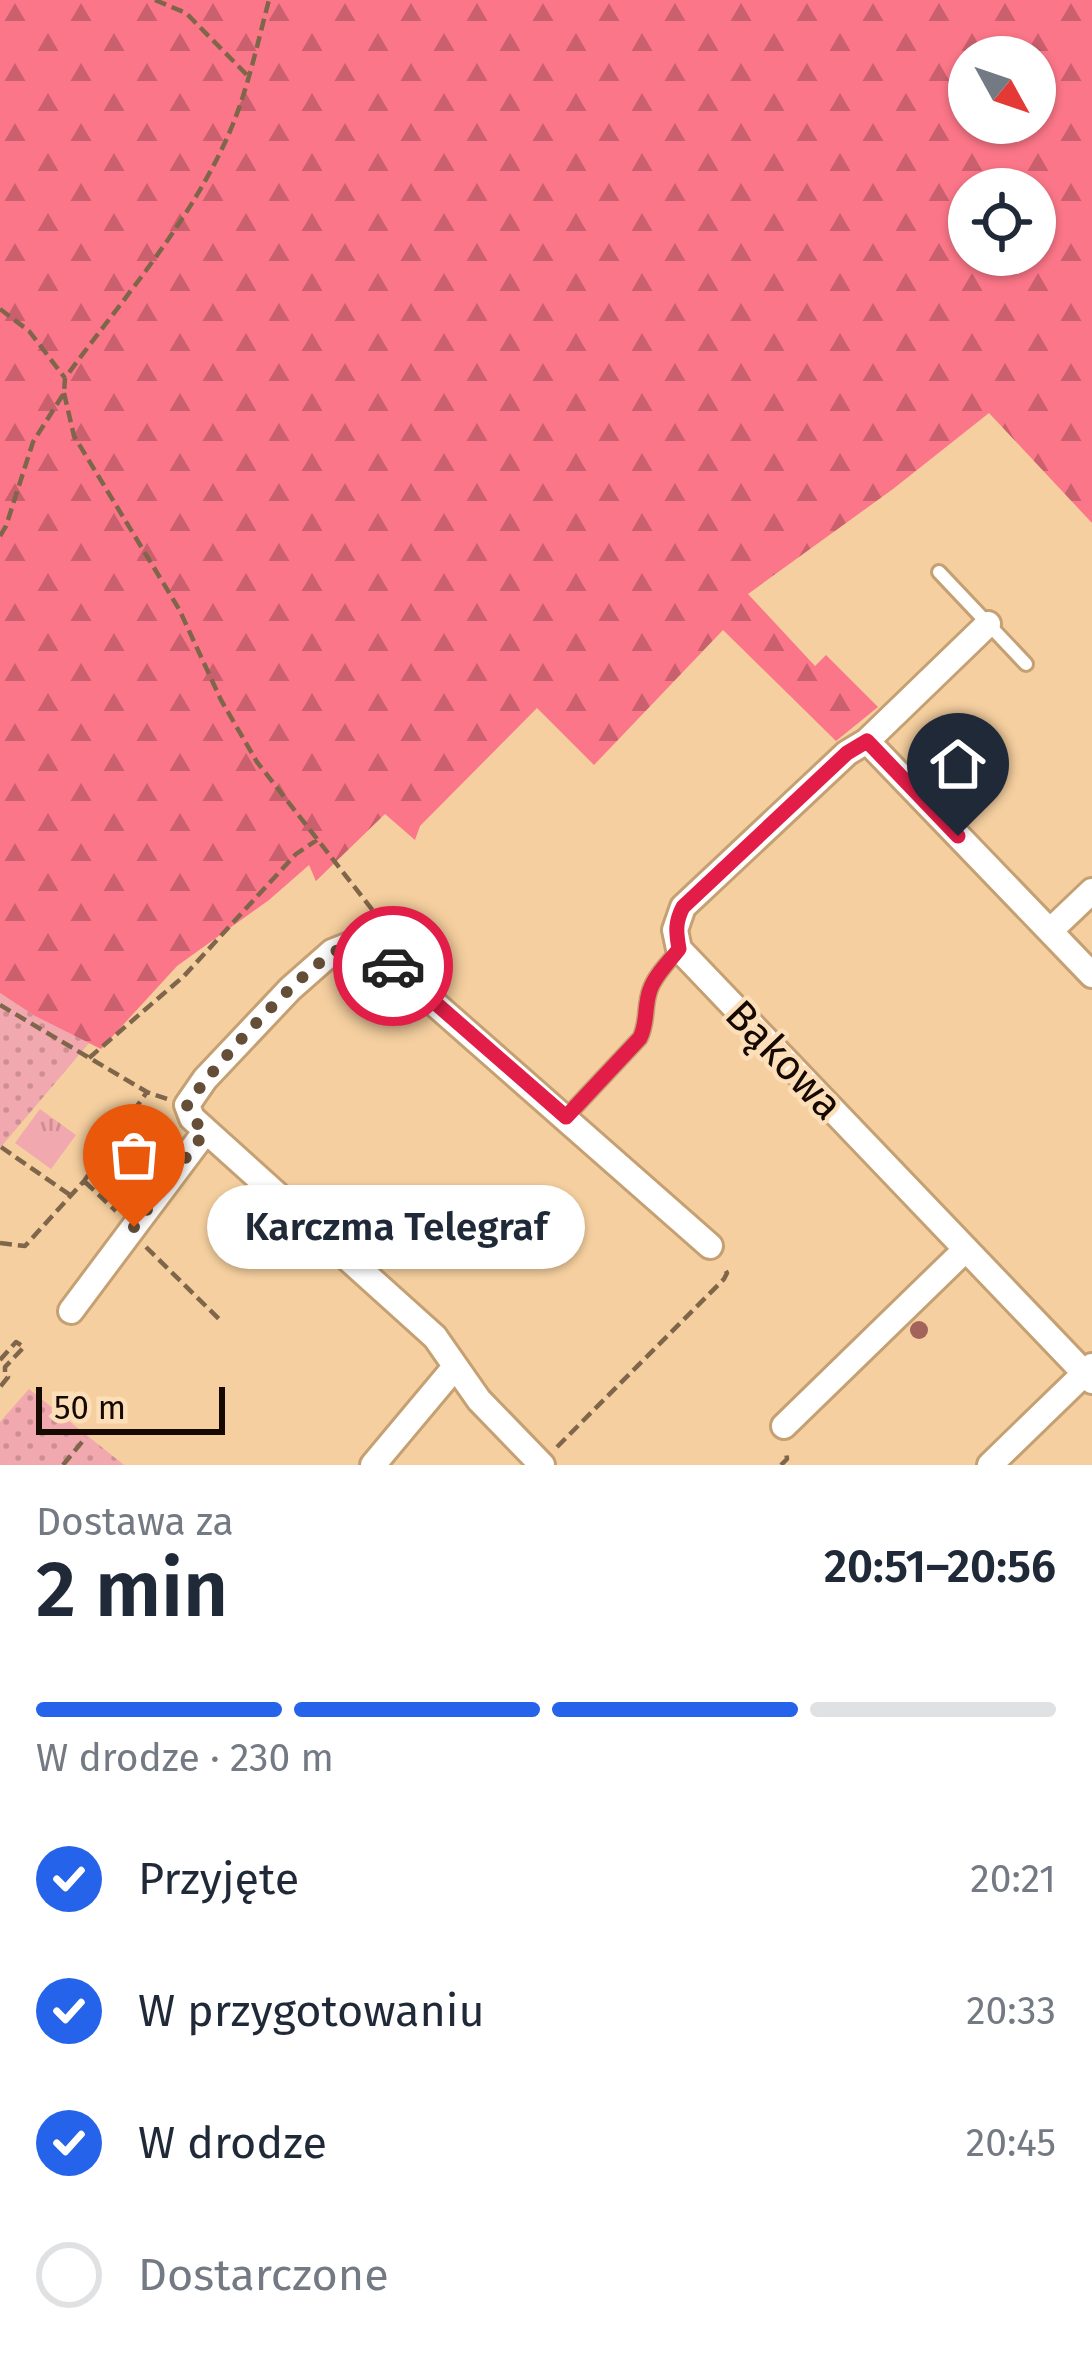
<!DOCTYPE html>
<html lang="pl">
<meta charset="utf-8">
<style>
:root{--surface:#fff;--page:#f6f6f7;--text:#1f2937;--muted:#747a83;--line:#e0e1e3;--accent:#2563eb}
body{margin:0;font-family:"Fira Sans",sans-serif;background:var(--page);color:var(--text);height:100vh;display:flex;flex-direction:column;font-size:45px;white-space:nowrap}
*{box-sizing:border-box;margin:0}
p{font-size:39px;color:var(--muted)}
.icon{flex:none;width:66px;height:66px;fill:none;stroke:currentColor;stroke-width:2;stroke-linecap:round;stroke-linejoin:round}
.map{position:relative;height:1465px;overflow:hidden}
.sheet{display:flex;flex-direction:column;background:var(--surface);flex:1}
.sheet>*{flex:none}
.needle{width:78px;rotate:130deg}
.fabs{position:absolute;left:948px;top:36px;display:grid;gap:24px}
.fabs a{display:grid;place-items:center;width:108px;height:108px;border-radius:50%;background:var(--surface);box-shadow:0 3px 9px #0004;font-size:60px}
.scale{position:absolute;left:36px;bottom:30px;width:189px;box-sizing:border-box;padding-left:12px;border:6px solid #160900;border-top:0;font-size:33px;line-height:42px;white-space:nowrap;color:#160900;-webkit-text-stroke:9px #fcdeb8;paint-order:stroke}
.pin{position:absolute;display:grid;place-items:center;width:102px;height:102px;color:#fff;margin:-123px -51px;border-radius:50% 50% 50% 0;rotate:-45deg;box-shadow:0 0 12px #0007}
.pin .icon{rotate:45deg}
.courier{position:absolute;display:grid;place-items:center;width:120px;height:120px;margin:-60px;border:9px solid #e11d48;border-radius:50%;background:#fff;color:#222;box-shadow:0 3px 15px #0007}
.bubble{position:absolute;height:84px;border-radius:42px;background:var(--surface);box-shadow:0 3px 9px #0004;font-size:39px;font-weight:600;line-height:84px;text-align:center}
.overview em{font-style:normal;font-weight:600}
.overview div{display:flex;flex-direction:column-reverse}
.overview{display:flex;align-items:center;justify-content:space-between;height:204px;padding:0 36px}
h1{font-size:78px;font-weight:600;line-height:90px}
.bar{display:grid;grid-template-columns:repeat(4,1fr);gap:18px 12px;align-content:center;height:144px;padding:0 36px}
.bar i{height:15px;border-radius:9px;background:var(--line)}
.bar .on{background:var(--accent)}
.bar p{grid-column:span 4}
ol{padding:0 36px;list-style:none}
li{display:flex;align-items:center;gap:36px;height:132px}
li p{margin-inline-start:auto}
li .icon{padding:12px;border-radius:50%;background:var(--accent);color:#fff;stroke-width:4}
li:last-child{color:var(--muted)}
li i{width:66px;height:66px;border:6px solid var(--line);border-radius:50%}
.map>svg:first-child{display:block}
.grass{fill:url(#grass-dots)}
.forest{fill:url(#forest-firs);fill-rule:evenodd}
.park{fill:url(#park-tufts)}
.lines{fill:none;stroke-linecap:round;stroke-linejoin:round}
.lane-casing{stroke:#c4a072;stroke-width:18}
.street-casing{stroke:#c4a072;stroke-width:30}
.path{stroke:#7f664b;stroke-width:4.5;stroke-dasharray:12 6;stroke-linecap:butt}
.lane{stroke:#fff;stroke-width:12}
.street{stroke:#fff;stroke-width:24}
.tree{fill:#a3635a}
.done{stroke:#644e38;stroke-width:12;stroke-dasharray:0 21.6}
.route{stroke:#e11d48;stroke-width:15}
.labels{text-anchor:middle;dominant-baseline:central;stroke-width:9;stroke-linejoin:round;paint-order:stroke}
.street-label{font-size:42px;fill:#160900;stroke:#fcdeb8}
</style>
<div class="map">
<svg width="1092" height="1465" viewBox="0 0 1092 1465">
<defs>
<pattern id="grass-dots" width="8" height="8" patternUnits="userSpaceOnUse" patternTransform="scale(3)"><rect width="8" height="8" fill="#f1a8ae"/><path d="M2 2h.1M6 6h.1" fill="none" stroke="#ce8f94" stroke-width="1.8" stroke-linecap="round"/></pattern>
<pattern id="forest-firs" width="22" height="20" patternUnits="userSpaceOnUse" patternTransform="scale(3)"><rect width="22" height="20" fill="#fb7688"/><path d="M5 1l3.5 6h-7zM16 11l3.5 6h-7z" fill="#ca5f6d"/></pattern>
<pattern id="park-tufts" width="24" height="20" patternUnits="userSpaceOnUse" patternTransform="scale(3)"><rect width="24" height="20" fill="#f1a8ae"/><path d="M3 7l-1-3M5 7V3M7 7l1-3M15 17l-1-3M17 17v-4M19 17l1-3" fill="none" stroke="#ce8f94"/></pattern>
</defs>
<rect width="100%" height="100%" fill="#f5cf9f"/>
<path class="grass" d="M0 993 35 1016 89 1043 0 1148Z
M29 1389 124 1465H0V1422Z"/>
<path class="forest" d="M0 0H1092V523L989 413 893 489 748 594 815 666 826 655 878 707 836 741 723 630 594 765 537 708 420 826 415 840 385 814 316 881 309 865 269 900 177 966 101 1049 35 1016 0 993ZM969 57H1035V123H969ZM969 189H1035V255H969Z"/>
<path class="park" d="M40 1109 76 1135 51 1169 15 1143Z"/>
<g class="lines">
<defs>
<path id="lane" d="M939 572 1026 664
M566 1117 640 1038C648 1022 644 1006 650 990 655 975 669 962 679 949"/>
<path id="street" d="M988 624 867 741 847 753 683 907 675 930 679 949 1092 1381
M867 741 1092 975
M1050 931 1092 891
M71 1311 205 1132
M784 1426 966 1249
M373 1465 455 1367
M542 1465 479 1400 435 1337 192 1118 187 1105 205 1079 290 989 332 952 357 942 368 945 710 1246
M990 1465 1092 1366"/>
</defs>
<use href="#lane" class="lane-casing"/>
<use href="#street" class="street-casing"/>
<path class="path" d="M155 0 186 13 249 77
M0 309 29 331 65 378
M64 393 74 436 179 609 221 700 257 762 374 912 369 921
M0 536 6 526 33 442 64 393 65 378C124 297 195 217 233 124 249 84 258 41 269 0
M0 1005 147 1092 167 1099
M89 1058 184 976 296 854 317 840
M1 1147 70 1195
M85 1182 116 1211
M0 1243 25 1246 84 1181 147 1092
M146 1247 219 1319
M0 1360 16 1342 24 1347 5 1367V1373L8 1377 0 1387
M557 1447 724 1279 727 1273 723 1266
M63 1465 86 1437
M781 1465 787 1459 786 1450"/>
<use href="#lane" class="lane"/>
<use href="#street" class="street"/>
</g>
<circle class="tree" cx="919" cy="1330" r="9"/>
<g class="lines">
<path class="done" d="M134 1227 205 1132 192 1118 187 1105C210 1071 316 950 354 943 369 940 382 957 393 966"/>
<path class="route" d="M393 966 566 1117 640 1038C648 1022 644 1006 650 990 655 975 669 962 679 949 676 932 675 922 683 907L847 753 867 741 958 836"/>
</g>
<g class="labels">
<g class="street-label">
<text transform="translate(784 1060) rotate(46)">Bąkowa</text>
</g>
</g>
</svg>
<div class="fabs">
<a><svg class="needle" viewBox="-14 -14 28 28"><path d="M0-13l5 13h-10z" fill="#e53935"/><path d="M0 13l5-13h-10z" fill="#747a83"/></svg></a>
<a><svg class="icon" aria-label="locate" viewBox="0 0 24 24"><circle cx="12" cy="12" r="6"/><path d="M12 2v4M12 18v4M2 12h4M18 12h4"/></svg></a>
</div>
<div class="scale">50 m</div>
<div class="pin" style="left:134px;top:1227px;background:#ea580c"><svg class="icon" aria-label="bag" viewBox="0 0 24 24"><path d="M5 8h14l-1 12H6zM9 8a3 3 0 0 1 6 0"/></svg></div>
<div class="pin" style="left:958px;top:836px;background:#1f2937"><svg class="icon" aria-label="home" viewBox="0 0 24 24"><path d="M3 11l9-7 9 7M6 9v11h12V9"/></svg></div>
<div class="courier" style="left:393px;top:966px"><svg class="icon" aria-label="car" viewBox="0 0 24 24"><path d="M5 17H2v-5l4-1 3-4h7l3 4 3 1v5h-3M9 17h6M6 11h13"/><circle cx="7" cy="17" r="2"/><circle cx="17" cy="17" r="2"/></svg></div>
<div class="bubble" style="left:207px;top:1185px;width:378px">Karczma Telegraf</div>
</div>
<section class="sheet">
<div class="overview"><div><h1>2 min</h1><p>Dostawa za</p></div><em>20:51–20:56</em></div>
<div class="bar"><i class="on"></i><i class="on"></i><i class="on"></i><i></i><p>W drodze · 230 m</p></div>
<ol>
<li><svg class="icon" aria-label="check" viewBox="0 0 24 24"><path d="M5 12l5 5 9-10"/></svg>Przyjęte<p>20:21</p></li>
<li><svg class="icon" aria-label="check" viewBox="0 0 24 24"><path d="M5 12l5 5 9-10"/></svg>W przygotowaniu<p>20:33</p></li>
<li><svg class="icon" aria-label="check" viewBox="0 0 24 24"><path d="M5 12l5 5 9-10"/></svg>W drodze<p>20:45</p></li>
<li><i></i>Dostarczone</li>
</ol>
</section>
